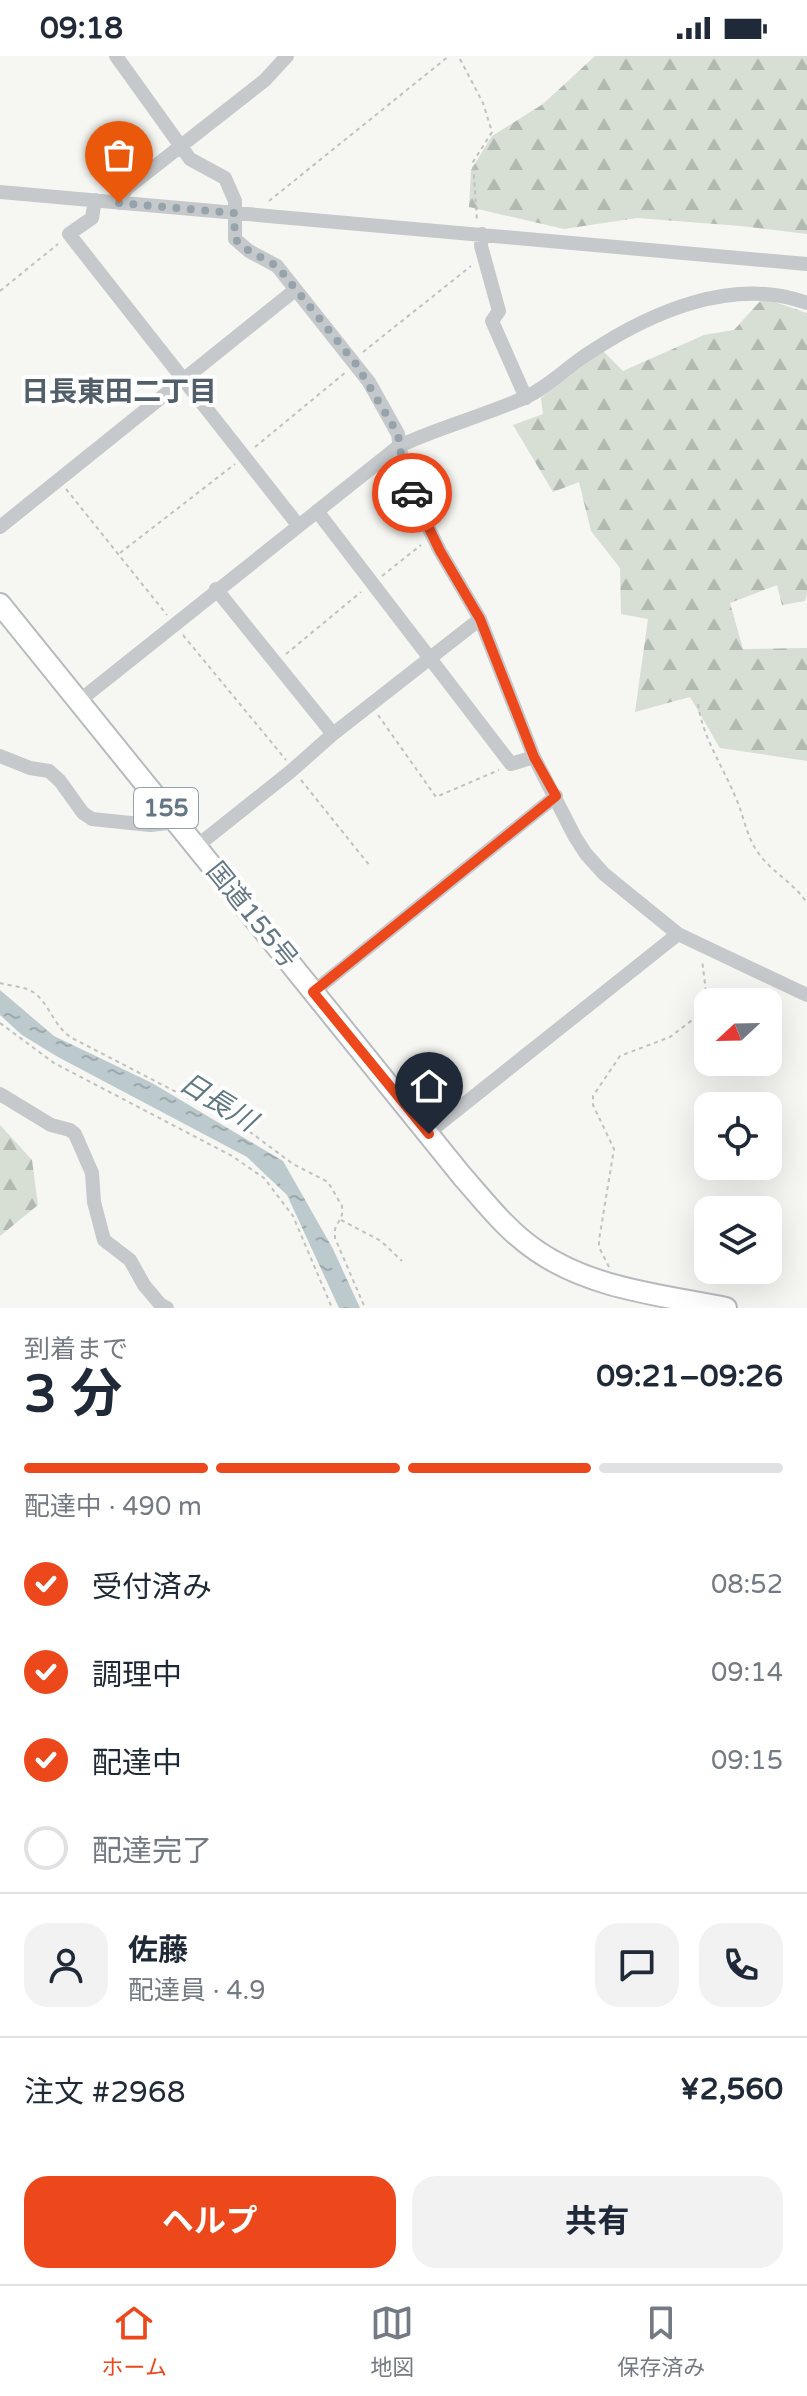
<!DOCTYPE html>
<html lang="ja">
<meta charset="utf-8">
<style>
:root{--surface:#fff;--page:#f2f2f3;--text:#1f2937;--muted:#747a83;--line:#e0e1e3;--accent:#ed481b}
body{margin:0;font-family:"Varela Round","Noto Sans JP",sans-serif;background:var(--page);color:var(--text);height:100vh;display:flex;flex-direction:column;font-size:30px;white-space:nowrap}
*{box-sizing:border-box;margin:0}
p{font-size:26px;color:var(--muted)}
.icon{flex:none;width:44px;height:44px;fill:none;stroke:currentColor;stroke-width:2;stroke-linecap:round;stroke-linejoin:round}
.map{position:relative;height:1252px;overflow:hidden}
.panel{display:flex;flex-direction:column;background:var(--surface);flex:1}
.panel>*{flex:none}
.needle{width:52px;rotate:248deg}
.buttons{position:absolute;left:694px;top:932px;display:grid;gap:16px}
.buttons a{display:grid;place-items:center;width:88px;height:88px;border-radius:16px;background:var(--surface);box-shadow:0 8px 32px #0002;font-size:40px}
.pin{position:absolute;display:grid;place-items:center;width:68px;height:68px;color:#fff;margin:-82px -34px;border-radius:50% 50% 50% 0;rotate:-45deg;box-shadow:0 0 8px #0007}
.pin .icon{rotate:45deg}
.courier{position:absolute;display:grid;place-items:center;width:80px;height:80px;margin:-40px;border:6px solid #ed481b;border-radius:50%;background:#fff;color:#222;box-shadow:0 2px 10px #0007}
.headline em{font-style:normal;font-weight:700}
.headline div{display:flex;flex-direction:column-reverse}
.headline{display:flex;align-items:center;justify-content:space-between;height:136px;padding:0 24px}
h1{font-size:52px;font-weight:700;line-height:60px}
.bar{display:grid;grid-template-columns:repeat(4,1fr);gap:12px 8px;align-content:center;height:96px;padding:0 24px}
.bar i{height:10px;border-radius:6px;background:var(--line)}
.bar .current{background:var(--accent)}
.bar p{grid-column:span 4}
.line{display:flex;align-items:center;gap:20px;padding:0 24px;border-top:2px solid var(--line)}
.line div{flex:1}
.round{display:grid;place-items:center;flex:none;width:84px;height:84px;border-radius:24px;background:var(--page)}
ol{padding:0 24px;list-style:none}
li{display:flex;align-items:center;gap:24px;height:88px}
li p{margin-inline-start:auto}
li .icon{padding:8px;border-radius:50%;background:var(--accent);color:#fff;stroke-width:4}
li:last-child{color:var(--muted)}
li i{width:44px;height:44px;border:4px solid var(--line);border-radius:50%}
.action{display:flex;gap:16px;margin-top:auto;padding:16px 24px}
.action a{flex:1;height:92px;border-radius:24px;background:var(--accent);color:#fff;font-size:32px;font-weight:700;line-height:92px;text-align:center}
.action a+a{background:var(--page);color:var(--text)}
.status{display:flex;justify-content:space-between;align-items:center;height:56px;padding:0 40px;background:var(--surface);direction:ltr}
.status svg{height:22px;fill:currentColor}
.dock{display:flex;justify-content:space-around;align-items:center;height:112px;border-top:2px solid var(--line);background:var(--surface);font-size:22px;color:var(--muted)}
.dock a{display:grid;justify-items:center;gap:4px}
.dock .current{color:var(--accent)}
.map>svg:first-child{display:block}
.forest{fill:url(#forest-firs)}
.water{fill:url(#water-ripples)}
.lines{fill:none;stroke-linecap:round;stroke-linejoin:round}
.highway-casing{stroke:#b7bbbe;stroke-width:24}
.path{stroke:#bfc1c3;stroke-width:2;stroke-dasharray:4 4;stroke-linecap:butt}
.minor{stroke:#c5c9cc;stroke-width:14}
.highway{stroke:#fff;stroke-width:20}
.done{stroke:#96a3ab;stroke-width:8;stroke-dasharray:0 14.4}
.route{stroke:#ed481b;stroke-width:10}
.labels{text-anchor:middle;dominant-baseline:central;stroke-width:8;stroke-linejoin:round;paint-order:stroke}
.shield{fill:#fff;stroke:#92a0aa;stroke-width:2}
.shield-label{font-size:24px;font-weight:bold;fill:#637785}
.street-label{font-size:26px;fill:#637785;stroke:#fff}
.neighbourhood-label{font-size:28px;font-weight:bold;fill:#515f6a;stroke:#fff}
.water-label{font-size:28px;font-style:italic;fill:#5f7982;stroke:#fff}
</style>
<div class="status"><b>09:18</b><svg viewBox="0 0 49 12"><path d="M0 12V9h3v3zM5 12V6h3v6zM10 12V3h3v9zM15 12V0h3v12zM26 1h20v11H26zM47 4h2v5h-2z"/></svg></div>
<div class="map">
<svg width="807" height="1252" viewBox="0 0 807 1252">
<defs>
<pattern id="forest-firs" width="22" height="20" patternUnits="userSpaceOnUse" patternTransform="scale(2)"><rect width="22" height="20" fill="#d7ded3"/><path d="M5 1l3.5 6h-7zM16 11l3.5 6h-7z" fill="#b2b9b1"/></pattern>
<pattern id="water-ripples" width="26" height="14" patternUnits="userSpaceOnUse" patternTransform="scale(2)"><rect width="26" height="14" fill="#bcc9cd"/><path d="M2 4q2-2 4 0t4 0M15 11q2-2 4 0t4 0" fill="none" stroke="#9ca8ac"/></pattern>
</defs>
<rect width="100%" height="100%" fill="#f6f6f2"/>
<path class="forest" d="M595 0H807V178L741 170 637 162 564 173 469 151 471 114 492 80 543 48Z
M763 242 807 257V538L805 545 782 549 777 529 730 547 743 593 807 592V705L720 692 690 641 635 656 648 563 621 558 620 512 591 475 579 426 553 436 513 369 543 358 541 342 603 295 623 315 704 279 734 274Z
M0 1069 32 1104 38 1149 0 1180Z"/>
<path class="water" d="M0 934 54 980 152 1027 283 1105 333 1193 360 1252H339L287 1139 247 1101 58 1001 22 979 0 959Z"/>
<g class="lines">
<defs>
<path id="highway" d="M0 548 462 1120C485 1146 507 1175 537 1195 592 1233 662 1239 726 1252"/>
</defs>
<use href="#highway" class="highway-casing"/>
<path class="path" d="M460 3 483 47 492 76 473 106 477 165
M269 145 449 0
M0 235 58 188
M363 296 471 210
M255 391 346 316
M66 433 167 559
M120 497 235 408
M382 520 421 489
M183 579 286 704
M286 598 361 536
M698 648C703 682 722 709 735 740 744 759 746 781 759 798 773 817 794 827 807 847
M378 659 436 741 499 714
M301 724 370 810
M0 927C10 930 23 930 33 936 50 948 53 970 72 982L242 1070 293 1108 328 1126 342 1150V1159L335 1173V1182L365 1252
M0 967 54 1007 232 1100 264 1122 293 1160 332 1252
M341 1164 381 1185 402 1205
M609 1211 599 1191V1184L614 1093 593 1049V1040L620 1000 670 981 704 955 707 943 702 904"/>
<path class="minor" d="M116 0 190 103 225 122 235 145V183L249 195 277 210 369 326 398 378 405 425 422 452 427 469 440 495 480 563 534 701 575 781 586 798 604 818 678 878 807 939
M0 136 807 208
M95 144 92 162 69 178 298 469
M119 147 126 133 265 24 287 0
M482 178 481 190 499 255 492 265 526 342
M317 455 511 708 534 701
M0 471 295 234
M216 533 333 678
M79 645 399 390C440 371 483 360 524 342 549 331 567 311 589 297 651 256 733 220 807 247
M0 700 30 712 49 715 60 725 83 757 92 763 150 769 178 766
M197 790 290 716 333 678 480 563
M313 936 556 740
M0 1038 51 1069 70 1074 75 1078 92 1117 94 1146 104 1184 130 1204 144 1229 160 1248 167 1252
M428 1077 678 878"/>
<use href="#highway" class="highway"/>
</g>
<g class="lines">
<path class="done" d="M119 147 234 157 235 183 249 195 277 210 356 308 398 378 405 425 412 437"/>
<path class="route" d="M412 437 440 495 480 563 534 701 556 740 313 936 429 1078"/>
</g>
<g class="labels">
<rect class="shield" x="134" y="732" width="64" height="40" rx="6"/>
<g class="shield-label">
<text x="166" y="752">155</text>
</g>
<g class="street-label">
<text transform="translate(252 859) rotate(51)">国道155号</text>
</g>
<g class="neighbourhood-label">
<text x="119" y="336">日長東田二丁目</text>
</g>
<g class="water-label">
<text transform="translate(218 1046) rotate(32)">日長川</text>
</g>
</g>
</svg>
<div class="buttons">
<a><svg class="needle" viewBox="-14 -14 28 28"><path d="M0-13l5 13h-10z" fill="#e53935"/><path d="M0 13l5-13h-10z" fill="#747a83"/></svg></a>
<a><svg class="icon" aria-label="locate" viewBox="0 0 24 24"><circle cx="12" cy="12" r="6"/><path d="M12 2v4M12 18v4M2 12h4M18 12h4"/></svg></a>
<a><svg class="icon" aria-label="layers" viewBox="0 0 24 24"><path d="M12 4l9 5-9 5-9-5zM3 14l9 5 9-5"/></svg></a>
</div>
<div class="pin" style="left:119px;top:147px;background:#ea580c"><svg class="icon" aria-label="bag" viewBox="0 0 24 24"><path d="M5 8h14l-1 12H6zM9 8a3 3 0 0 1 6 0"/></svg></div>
<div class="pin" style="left:429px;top:1078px;background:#1f2937"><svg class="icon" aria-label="home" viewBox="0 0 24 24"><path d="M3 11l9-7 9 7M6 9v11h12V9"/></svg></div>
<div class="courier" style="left:412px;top:437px"><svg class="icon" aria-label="car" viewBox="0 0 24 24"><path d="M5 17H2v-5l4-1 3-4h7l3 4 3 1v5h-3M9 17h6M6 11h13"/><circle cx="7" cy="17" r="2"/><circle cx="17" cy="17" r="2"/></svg></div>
</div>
<section class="panel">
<div class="headline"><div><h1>3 分</h1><p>到着まで</p></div><em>09:21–09:26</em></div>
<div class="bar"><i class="current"></i><i class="current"></i><i class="current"></i><i></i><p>配達中 · 490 m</p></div>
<ol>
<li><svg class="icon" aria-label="check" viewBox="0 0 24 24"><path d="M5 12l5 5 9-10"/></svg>受付済み<p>08:52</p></li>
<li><svg class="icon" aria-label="check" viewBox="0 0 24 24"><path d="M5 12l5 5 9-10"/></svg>調理中<p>09:14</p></li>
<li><svg class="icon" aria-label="check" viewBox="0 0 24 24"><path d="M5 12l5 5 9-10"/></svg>配達中<p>09:15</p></li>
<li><i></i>配達完了</li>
</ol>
<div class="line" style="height:144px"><a class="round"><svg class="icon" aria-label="person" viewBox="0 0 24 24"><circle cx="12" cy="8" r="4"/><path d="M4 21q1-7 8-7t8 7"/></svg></a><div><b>佐藤</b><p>配達員 · 4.9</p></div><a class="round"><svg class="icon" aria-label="chat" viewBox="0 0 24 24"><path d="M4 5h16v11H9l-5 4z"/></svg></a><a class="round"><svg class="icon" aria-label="phone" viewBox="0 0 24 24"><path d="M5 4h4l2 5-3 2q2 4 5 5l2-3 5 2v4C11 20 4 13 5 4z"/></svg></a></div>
<div class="line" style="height:104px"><div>注文 #2968</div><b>¥2,560</b></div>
<div class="action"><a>ヘルプ</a><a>共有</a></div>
</section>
<nav class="dock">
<a class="current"><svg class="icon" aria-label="home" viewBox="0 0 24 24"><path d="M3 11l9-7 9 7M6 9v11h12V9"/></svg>ホーム</a>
<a><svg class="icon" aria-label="map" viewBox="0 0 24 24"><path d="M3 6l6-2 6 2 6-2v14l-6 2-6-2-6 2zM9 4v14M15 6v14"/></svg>地図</a>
<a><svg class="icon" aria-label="saved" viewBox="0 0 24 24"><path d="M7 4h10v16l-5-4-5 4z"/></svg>保存済み</a>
</nav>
